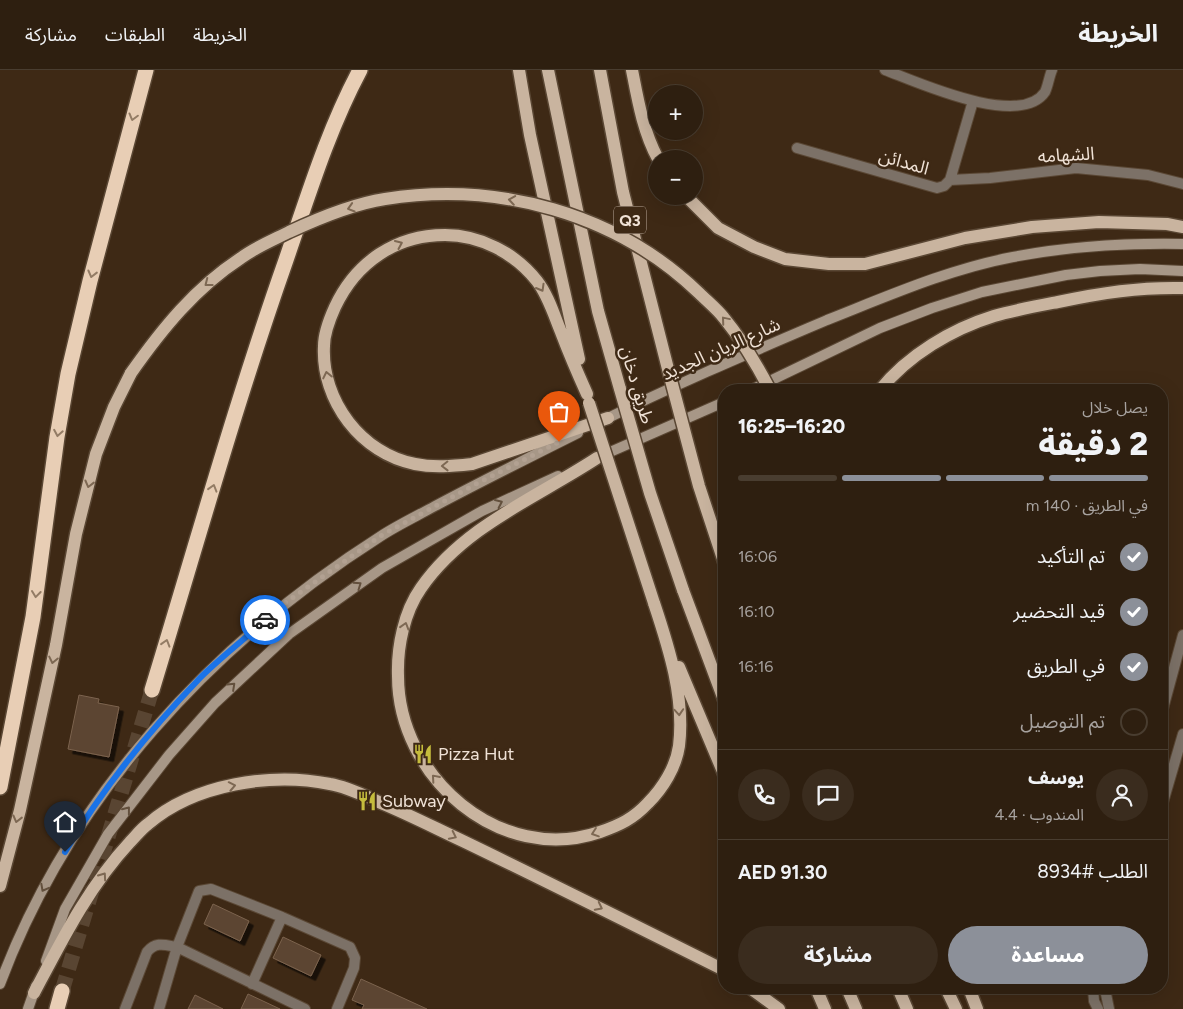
<!DOCTYPE html>
<html lang="ar">
<meta charset="utf-8">
<style>
:root{--surface:#2e1f10;--page:#3a2c1e;--text:#f1f3f6;--muted:#a7a29f;--line:#493d30;--accent:#8c9099}
body{margin:0;font-family:Figtree,"Noto Sans Arabic",sans-serif;background:var(--page);color:var(--text);direction:rtl;height:100vh;display:flex;flex-direction:column;font-size:19px;white-space:nowrap}
*{box-sizing:border-box;margin:0}
p{font-size:16px;color:var(--muted)}
.icon{flex:none;width:28px;height:28px;fill:none;stroke:currentColor;stroke-width:2;stroke-linecap:round;stroke-linejoin:round}
.map{position:relative;flex:1;overflow:hidden;direction:ltr}
.sheet{position:absolute;left:718px;top:314px;width:450px;height:610px;display:flex;flex-direction:column;background:var(--surface);border-radius:20px;box-shadow:0 5px 20px #0002,0 0 0 1px var(--line);direction:rtl}
.sheet>*{flex:none}
.tools{position:absolute;left:648px;top:15px;display:grid;gap:10px}
.tools a{display:grid;place-items:center;width:55px;height:55px;border-radius:50%;background:var(--surface);box-shadow:0 5px 20px #0002,0 0 0 1px var(--line);font-size:25px}
.pin{position:absolute;display:grid;place-items:center;width:42px;height:42px;color:#fff;margin:-51px -21px;border-radius:50% 50% 50% 0;rotate:-45deg;box-shadow:0 0 5px #0007}
.pin .icon{rotate:45deg}
.courier{position:absolute;display:grid;place-items:center;width:50px;height:50px;margin:-25px;border:4px solid #1a73e8;border-radius:50%;background:#fff;color:#222;box-shadow:0 1px 6px #0007}
.head em{font-style:normal;font-weight:800}
.head div{display:flex;flex-direction:column-reverse}
.head{display:flex;align-items:center;justify-content:space-between;height:85px;padding:0 20px}
h1{font-size:32px;font-weight:800;line-height:38px}
.bar{display:grid;grid-template-columns:repeat(4,1fr);gap:8px 5px;align-content:center;height:60px;padding:0 20px}
.bar i{height:6px;border-radius:4px;background:var(--line)}
.bar .active{background:var(--accent)}
.bar p{grid-column:span 4}
.line{display:flex;align-items:center;gap:12px;padding:0 20px;border-top:1px solid var(--line)}
.line div{flex:1}
.round{display:grid;place-items:center;flex:none;width:52px;height:52px;border-radius:26px;background:var(--page)}
ol{padding:0 20px;list-style:none}
li{display:flex;align-items:center;gap:15px;height:55px}
li p{margin-inline-start:auto}
li .icon{padding:5px;border-radius:50%;background:var(--accent);color:#fff;stroke-width:4}
li:last-child{color:var(--muted)}
li i{width:28px;height:28px;border:2px solid var(--line);border-radius:50%}
.primary-button{display:flex;gap:10px;margin-top:auto;padding:10px 20px}
.primary-button a{flex:1;height:58px;border-radius:30px;background:var(--accent);color:#fff;font-size:20px;font-weight:800;line-height:58px;text-align:center}
.primary-button a+a{background:var(--page);color:var(--text)}
header{display:flex;align-items:center;gap:30px;box-sizing:border-box;height:70px;padding:0 25px;background:var(--surface);border-bottom:1px solid var(--line)}
header strong{font-size:24px}
nav{display:flex;gap:28px;margin-inline-start:auto;font-size:18px}
.map>svg:first-child{display:block}
.building{fill:#5b4430;stroke:#7c634e;filter:url(#shadow)}
.lines{fill:none;stroke-linecap:round;stroke-linejoin:round}
.highway-tunnel{stroke:#594532;stroke-width:15;stroke-dasharray:15 8;stroke-linecap:butt}
.street-casing{stroke:#5a4734;stroke-width:12}
.secondary-casing{stroke:#5a4734;stroke-width:12}
.primary-casing{stroke:#5a4734;stroke-width:15}
.highway-casing{stroke:#5a4734;stroke-width:18}
.street{stroke:#7c7167;stroke-width:10}
.secondary{stroke:#a79787;stroke-width:10}
.primary{stroke:#c9b49f;stroke-width:12}
.highway{stroke:#e8ceb5;stroke-width:15}
.primary-bridge-casing{stroke:#5a4734;stroke-width:15;stroke-linecap:butt}
.primary-bridge{stroke:#c9b49f;stroke-width:12}
.oneway{stroke:#937c65}
.oneway2{stroke:#7d6853}
.oneway3{stroke:#63503d}
.done{stroke:#b2a192;stroke-width:5;stroke-dasharray:0 9}
.route{stroke:#1a73e8;stroke-width:6}
.labels{text-anchor:middle;dominant-baseline:central;stroke-width:5;stroke-linejoin:round;paint-order:stroke}
.shield{fill:#3e2915;stroke:#bbaa9c;stroke-width:1}
.shield-label{font-size:16px;font-weight:bold;fill:#f0e2d6}
.street-label{font-size:18px;fill:#f0e2d6;stroke:#3e2915}
.poi-label{font-size:18px;fill:#f0e2d6;stroke:#3e2915;text-anchor:start}
</style>
<header>
<strong>الخريطة</strong>
<nav><a>الخريطة</a><a>الطبقات</a><a>مشاركة</a></nav>
</header>
<div class="map">
<svg width="1183" height="939" viewBox="0 0 1183 939">
<defs>
<filter id="shadow"><feDropShadow dx="4.5" dy="4.5" stdDeviation="0" flood-color="#0009"/></filter>
</defs>
<rect width="100%" height="100%" fill="#3e2915"/>
<path class="building" d="M79 625 99 629 98 633 119 637 109 687 68 679Z
M213 834 249 851 240 871 204 854Z
M283 867 321 885 311 906 273 888Z
M361 909 392 923 427 939H362L364 935 352 930Z
M248 924 280 939H241Z
M195 925 223 939H188Z"/>
<g class="lines">
<path class="highway-tunnel" d="M62 921 152 620"/>
<defs>
<path id="street" d="M885 0C917 12 1020 59 1045 22 1048 16 1049 7 1052 0
M797 78 937 118 944 116 950 110 973 31
M950 110 990 108 1076 98 1148 105 1183 114
M1161 646 1183 565
M1161 739 1183 664
M252 914 282 847
M1093 918 1094 931 1098 939
M1107 918 1106 924 1109 939
M125 939 147 882C156 871 165 875 177 877L305 939
M159 939 177 877 199 821 211 819 282 847 350 877 355 888 354 898 337 939"/>
<path id="secondary" d="M751 320 880 258 932 238 982 222 1066 205 1100 201 1140 199 1183 201
M602 351C676 314 752 282 827 250 888 226 949 199 1013 187 1070 176 1126 173 1183 174
M601 386 724 332
M46 891 65 839 108 764 169 685 215 633 289 564 382 498 482 441 558 406
M0 914C70 726 213 573 381 466 398 455 417 446 435 436 482 411 530 387 578 363
M28 939 36 916"/>
<path id="primary" d="M519 0 530 65 579 289
M548 0 598 241 620 319
M600 0 623 122 668 299
M632 0C638 31 643 61 658 89
M686 126 718 158 754 177 785 189 829 194H865L965 168 1032 157 1099 152 1167 154 1183 157
M880 320C908 285 952 259 994 246 1015 240 1037 236 1058 232 1101 223 1139 217 1183 218
M587 324C578 304 569 283 561 262 554 245 548 225 537 211 515 183 480 165 445 165 396 165 356 192 335 237 330 248 324 263 324 276 321 331 362 384 415 394 434 398 453 396 472 394L608 348
M597 388C536 428 464 456 421 518 404 542 397 577 398 606 398 707 500 796 600 762 620 755 633 749 648 733 663 718 676 697 679 676 685 628 669 578 654 533
M683 520 724 630
M679 597 724 704
M0 816 20 740 56 575 76 464 96 384 114 337 131 303
M750 918 779 939
M816 918 825 939
M847 918 856 939
M898 918 907 939
M946 918 956 939
M969 918 977 939
M34 923C62 870 89 816 130 772 136 766 141 759 148 754 194 714 272 702 330 714 348 717 365 726 381 733 410 745 437 759 465 772 552 814 638 857 724 900"/>
<path id="highway" d="M152 620C196 476 236 332 286 190 308 126 328 60 360 0
M0 717 33 547 57 367 68 304 90 211 146 0
M57 939 62 921"/>
</defs>
<use href="#street" class="street-casing"/>
<use href="#secondary" class="secondary-casing"/>
<use href="#primary" class="primary-casing"/>
<use href="#highway" class="highway-casing"/>
<use href="#street" class="street"/>
<use href="#secondary" class="secondary"/>
<use href="#primary" class="primary"/>
<use href="#highway" class="highway"/>
<defs>
<path id="primary-bridge" d="M668 299 699 416 724 492
M131 303C162 259 195 218 241 188 256 177 273 170 289 162 319 148 352 134 385 129 498 111 616 143 699 223 707 231 717 239 724 248 742 270 757 295 770 320
M620 319 650 423 683 520
M589 333 654 533"/>
</defs>
<use href="#primary-bridge" class="primary-bridge-casing"/>
<use href="#primary-bridge" class="primary-bridge"/>
</g>
<defs><path id="oneway-chevron" d="M-2-3.5L2.5 0L-2 3.5" fill="none" stroke-width="1.6" stroke-linecap="round" stroke-linejoin="round" transform="scale(1.25)"/></defs>
<g class="oneway">
<use href="#oneway-chevron" transform="translate(133 47) rotate(105)"/>
<use href="#oneway-chevron" transform="translate(92 204) rotate(104)"/>
<use href="#oneway-chevron" transform="translate(58 363) rotate(100)"/>
<use href="#oneway-chevron" transform="translate(213 418) rotate(-73)"/>
<use href="#oneway-chevron" transform="translate(36 524) rotate(97)"/>
<use href="#oneway-chevron" transform="translate(166 573) rotate(-73)"/>
</g>
<g class="oneway2">
<use href="#oneway-chevron" transform="translate(512 130) rotate(-171)"/>
<use href="#oneway-chevron" transform="translate(351 138) rotate(163)"/>
<use href="#oneway-chevron" transform="translate(399 174) rotate(-24)"/>
<use href="#oneway-chevron" transform="translate(208 213) rotate(142)"/>
<use href="#oneway-chevron" transform="translate(541 218) rotate(60)"/>
<use href="#oneway-chevron" transform="translate(725 250) rotate(-130)"/>
<use href="#oneway-chevron" transform="translate(327 305) rotate(-102)"/>
<use href="#oneway-chevron" transform="translate(445 396) rotate(179)"/>
<use href="#oneway-chevron" transform="translate(89 414) rotate(104)"/>
<use href="#oneway-chevron" transform="translate(405 556) rotate(-73)"/>
<use href="#oneway-chevron" transform="translate(53 590) rotate(102)"/>
<use href="#oneway-chevron" transform="translate(679 642) rotate(86)"/>
<use href="#oneway-chevron" transform="translate(435 708) rotate(-131)"/>
<use href="#oneway-chevron" transform="translate(232 716) rotate(-11)"/>
<use href="#oneway-chevron" transform="translate(17 749) rotate(104)"/>
<use href="#oneway-chevron" transform="translate(595 763) rotate(161)"/>
<use href="#oneway-chevron" transform="translate(453 766) rotate(26)"/>
<use href="#oneway-chevron" transform="translate(103 806) rotate(-55)"/>
<use href="#oneway-chevron" transform="translate(599 837) rotate(27)"/>
</g>
<g class="oneway3">
<use href="#oneway-chevron" transform="translate(499 433) rotate(-25)"/>
<use href="#oneway-chevron" transform="translate(358 515) rotate(-35)"/>
<use href="#oneway-chevron" transform="translate(232 616) rotate(-43)"/>
<use href="#oneway-chevron" transform="translate(127 740) rotate(-52)"/>
<use href="#oneway-chevron" transform="translate(44 818) rotate(118)"/>
</g>
<g class="lines">
<path class="done" d="M265 550 285 533 382 465 476 414 559 372"/>
<path class="route" d="M65 782C102 719 149 661 200 608 220 588 244 570 265 550"/>
</g>
<defs>
<symbol id="restaurant-bare" viewBox="-9 -9 18 18"><path d="M-5-6h1v4h1v-4h1v4h1v-4h1v5L-1.5 .5V6h-2V.5L-5-1ZM5-6V6H3V1.5H1.5Q1.5-4 5-6Z" fill="#c5bc3d" stroke="#3e2915" stroke-width="2.5" paint-order="stroke"/></symbol>
</defs>
<g fill-rule="evenodd">
<use href="#restaurant-bare" x="409" y="670" width="28" height="28"/>
<use href="#restaurant-bare" x="353" y="717" width="28" height="28"/>
</g>
<g class="labels">
<rect class="shield" x="614" y="136.5" width="32" height="27" rx="4"/>
<g class="shield-label">
<text x="630" y="150">Q3</text>
</g>
<g class="street-label">
<text transform="translate(1066 85) rotate(-3)">الشهامه</text>
<text transform="translate(904 92) rotate(16)">المدائن</text>
<text transform="translate(721 279) rotate(-24)">شارع الريان الجديد</text>
<text transform="translate(637 315) rotate(74)">طريق دخان</text>
</g>
<g class="poi-label">
<text x="438" y="684">Pizza Hut</text>
<text x="382" y="731">Subway</text>
</g>
</g>
</svg>
<div class="tools">
<a>+</a>
<a>−</a>
</div>
<div class="pin" style="left:559px;top:372px;background:#ea580c"><svg class="icon" aria-label="bag" viewBox="0 0 24 24"><path d="M5 8h14l-1 12H6zM9 8a3 3 0 0 1 6 0"/></svg></div>
<div class="pin" style="left:65px;top:782px;background:#1f2937"><svg class="icon" aria-label="home" viewBox="0 0 24 24"><path d="M3 11l9-7 9 7M6 9v11h12V9"/></svg></div>
<div class="courier" style="left:265px;top:550px"><svg class="icon" aria-label="car" viewBox="0 0 24 24"><path d="M5 17H2v-5l4-1 3-4h7l3 4 3 1v5h-3M9 17h6M6 11h13"/><circle cx="7" cy="17" r="2"/><circle cx="17" cy="17" r="2"/></svg></div>
<section class="sheet">
<div class="head"><div><h1>2 دقيقة</h1><p>يصل خلال</p></div><em>16:20–16:25</em></div>
<div class="bar"><i class="active"></i><i class="active"></i><i class="active"></i><i></i><p>في الطريق · 140 m</p></div>
<ol>
<li><svg class="icon" aria-label="check" viewBox="0 0 24 24"><path d="M5 12l5 5 9-10"/></svg>تم التأكيد<p>16:06</p></li>
<li><svg class="icon" aria-label="check" viewBox="0 0 24 24"><path d="M5 12l5 5 9-10"/></svg>قيد التحضير<p>16:10</p></li>
<li><svg class="icon" aria-label="check" viewBox="0 0 24 24"><path d="M5 12l5 5 9-10"/></svg>في الطريق<p>16:16</p></li>
<li><i></i>تم التوصيل</li>
</ol>
<div class="line" style="height:90px"><a class="round"><svg class="icon" aria-label="person" viewBox="0 0 24 24"><circle cx="12" cy="8" r="4"/><path d="M4 21q1-7 8-7t8 7"/></svg></a><div><b>يوسف</b><p>المندوب · 4.4</p></div><a class="round"><svg class="icon" aria-label="chat" viewBox="0 0 24 24"><path d="M4 5h16v11H9l-5 4z"/></svg></a><a class="round"><svg class="icon" aria-label="phone" viewBox="0 0 24 24"><path d="M5 4h4l2 5-3 2q2 4 5 5l2-3 5 2v4C11 20 4 13 5 4z"/></svg></a></div>
<div class="line" style="height:65px"><div>الطلب #8934</div><b>AED 91.30</b></div>
<div class="primary-button"><a>مساعدة</a><a>مشاركة</a></div>
</section>
</div>
